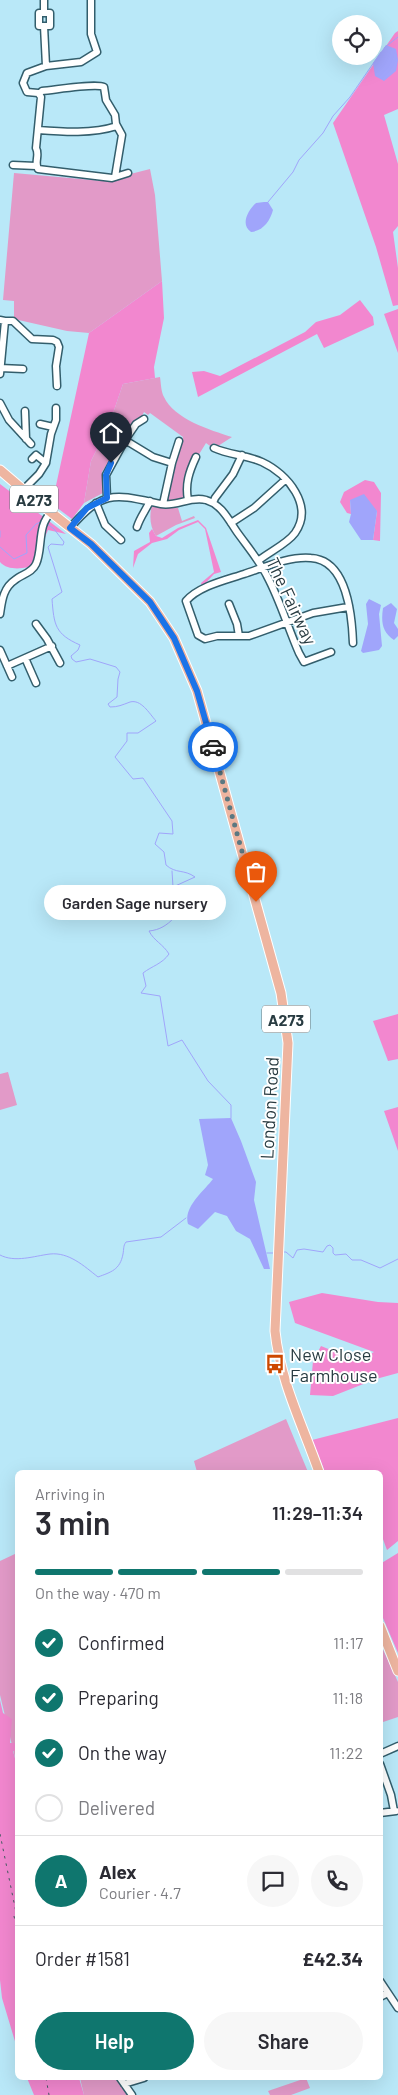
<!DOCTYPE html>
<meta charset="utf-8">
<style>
:root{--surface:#fff;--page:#f7f7f7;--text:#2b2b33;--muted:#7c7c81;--line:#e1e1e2;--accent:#0f766e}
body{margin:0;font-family:Barlow,sans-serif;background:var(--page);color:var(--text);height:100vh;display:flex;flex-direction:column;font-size:19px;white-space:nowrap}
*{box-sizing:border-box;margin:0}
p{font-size:16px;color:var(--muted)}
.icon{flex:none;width:28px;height:28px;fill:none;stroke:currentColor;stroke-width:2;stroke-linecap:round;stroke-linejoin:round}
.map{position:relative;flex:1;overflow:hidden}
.details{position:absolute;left:15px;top:1470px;width:368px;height:610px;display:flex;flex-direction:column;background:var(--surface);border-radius:8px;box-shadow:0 5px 20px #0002}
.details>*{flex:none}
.buttons{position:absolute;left:332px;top:15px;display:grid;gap:10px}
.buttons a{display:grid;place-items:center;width:50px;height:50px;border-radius:50%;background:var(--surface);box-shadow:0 5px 20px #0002;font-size:25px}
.pin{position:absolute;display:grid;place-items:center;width:42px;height:42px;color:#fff;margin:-51px -21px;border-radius:50% 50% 50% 0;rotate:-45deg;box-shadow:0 0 5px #0007}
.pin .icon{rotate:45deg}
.courier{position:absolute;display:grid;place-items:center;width:50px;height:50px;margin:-25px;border:4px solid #1a73e8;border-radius:50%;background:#fff;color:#222;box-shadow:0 1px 6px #0007}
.bubble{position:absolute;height:35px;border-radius:18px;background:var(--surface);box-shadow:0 5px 20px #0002;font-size:16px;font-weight:600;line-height:35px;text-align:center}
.headline em{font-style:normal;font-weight:600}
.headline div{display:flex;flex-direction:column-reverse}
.headline{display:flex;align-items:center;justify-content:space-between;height:85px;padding:0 20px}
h1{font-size:32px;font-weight:600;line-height:38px}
.bar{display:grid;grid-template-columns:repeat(4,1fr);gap:8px 5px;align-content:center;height:60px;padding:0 20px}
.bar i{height:6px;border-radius:4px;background:var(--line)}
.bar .selected{background:var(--accent)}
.bar p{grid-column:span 4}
.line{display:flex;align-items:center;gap:12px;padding:0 20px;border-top:1px solid var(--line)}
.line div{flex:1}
.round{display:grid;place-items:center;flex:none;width:52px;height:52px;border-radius:26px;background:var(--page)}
ol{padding:0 20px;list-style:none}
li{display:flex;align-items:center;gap:15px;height:55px}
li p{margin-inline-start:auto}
li .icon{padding:5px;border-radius:50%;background:var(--accent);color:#fff;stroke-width:4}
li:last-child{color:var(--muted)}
li i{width:28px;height:28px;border:2px solid var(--line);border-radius:50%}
.primary-button{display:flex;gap:10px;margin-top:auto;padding:10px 20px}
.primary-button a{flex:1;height:58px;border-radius:30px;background:var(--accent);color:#fff;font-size:20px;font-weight:600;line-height:58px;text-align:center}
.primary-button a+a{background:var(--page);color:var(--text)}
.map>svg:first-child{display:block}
.green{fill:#e29ac8}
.forest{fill:#f287cf}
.water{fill:#a0a5fb}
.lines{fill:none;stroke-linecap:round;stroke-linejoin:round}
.stream{stroke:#a0a5fb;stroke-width:1}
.minor-casing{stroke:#335e6c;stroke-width:9}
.major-casing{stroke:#fff;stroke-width:11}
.minor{stroke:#fff;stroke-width:6}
.major{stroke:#eeb5a0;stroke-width:9}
.rail{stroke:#425a62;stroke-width:1;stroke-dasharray:2.5 5;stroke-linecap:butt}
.done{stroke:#5b7881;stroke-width:5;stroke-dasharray:0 9}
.route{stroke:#1a73e8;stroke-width:6}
.labels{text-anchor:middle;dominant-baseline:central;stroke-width:4;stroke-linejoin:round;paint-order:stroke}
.shield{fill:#fff;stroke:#68767a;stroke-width:1}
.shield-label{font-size:16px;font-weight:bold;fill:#283b41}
.street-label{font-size:18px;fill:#283b41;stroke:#fff}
.poi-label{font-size:18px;fill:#283b41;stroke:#fff;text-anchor:start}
</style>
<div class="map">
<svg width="398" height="2095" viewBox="0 0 398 2095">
<rect width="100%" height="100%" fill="#b9e8f8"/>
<path class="green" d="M150 169 155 195 162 281 89 333 67 331 14 319V301L3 300 14 173 103 181Z
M160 377C161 383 161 392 164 397 174 419 210 430 232 437L218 446 214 443 210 446 206 443 198 456 195 455 185 477V498L167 501 174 461 183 437 150 413 148 415 144 412 141 418 134 422 102 472 103 493 84 503 91 461 109 425 123 384Z
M152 505 178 508 182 521 194 516 195 518 176 525 156 536C150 527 149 516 152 505Z
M8 1072 17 1105 0 1110V1074Z
M286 1419 308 1472H197L194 1461Z
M17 1553V1766L0 1695V1561Z
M380 1643 398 1682V1717L380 1723Z
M80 2078H115L127 2095H84Z
M306 2078 310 2088 291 2095H270L268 2091Z"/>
<path class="forest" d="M398 31V109L384 115 398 164V226L393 232 398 268V305L393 306 376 247 333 123 395 33Z
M162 281 164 318 154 367 155 378 123 384 109 425 91 461 84 503 72 519 52 504 89 333Z
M360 300 373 317 374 325 324 348 317 334 198 397 192 372 204 371 220 376 305 332 316 322 340 315Z
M398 309V353L384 314Z
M365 480 374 482 381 493 380 541 373 540 377 511 350 500 351 514 347 513 340 502 344 492Z
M0 484 66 534 48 530 43 542 38 565C26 568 9 572 0 562Z
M198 520 206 528 221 572 214 574 202 587 201 583 214 572 205 529 198 522 179 530 167 539 152 543 138 554 133 568 134 551 150 542 149 533 152 529 156 536 162 538 178 528Z
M398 1014V1059L388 1061 373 1021Z
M398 1107V1151L384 1111Z
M322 1293 378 1302 398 1303V1373L376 1379 333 1396 310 1395 313 1361 321 1346 358 1361 374 1352 295 1323 289 1302Z
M398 1418V1541L387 1550 380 1531V1472H325L312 1440Z
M398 1553V1653L380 1611V1564Z
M0 1700 3 1713 12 1719 10 1743H17V1750L13 1751 18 1769 17 2048 2 1998 0 1980Z
M27 2078H79L84 2095H34Z"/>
<path class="water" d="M386 45 396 49 398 60 396 71 384 81 375 76 373 63Z
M264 202H268L273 210C270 221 263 231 251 232 240 225 248 210 256 203Z
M364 494 377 511 373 540H361L349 522 351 514 350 500Z
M369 599 381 605 379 614 382 646 379 650 363 653 361 651 368 624 366 604Z
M391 603 397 609 394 623 398 629V636L394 640C382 632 381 622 383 608Z
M231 1118 241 1141 256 1182 254 1200 270 1269H264L250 1239 236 1231 227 1216 215 1212 198 1229 188 1224C183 1207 204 1191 213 1179L205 1175 208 1165 199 1119Z"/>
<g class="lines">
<path class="stream" d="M384 48 398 37
M268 202 293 172 299 160 323 133 333 116 350 97 381 52
M46 523 54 529 64 542 63 545 51 544 48 547 62 592 52 599C54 625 55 634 80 645L78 650 71 656 72 659 76 662 90 659 116 667 120 672 118 679 117 697 108 704 110 707C118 707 122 705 130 702 141 699 149 713 156 721L138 733H127V741L115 757 133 779 143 778 172 821 173 834 159 833 155 844 164 852 166 865C176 874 184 869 195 877L173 887
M0 531V537
M0 547 14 559 27 553 26 535 36 524 43 521
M172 871 173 887 181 895 174 910V918C167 925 160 930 149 931 154 941 163 944 169 954 162 964 152 966 143 973L146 986 141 993 160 996 168 1046 182 1040 208 1081 231 1105V1118
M283 1252H286L293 1258 297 1250 304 1249 323 1252 327 1246 330 1245 333 1248V1253L335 1255 346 1254 352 1260H361L380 1268 398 1259
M267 1253H274
M0 1255C15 1263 34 1256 50 1254 69 1252 84 1266 98 1277 111 1272 120 1270 123 1254 124 1249 123 1246 126 1242L161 1237 186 1218"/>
<defs>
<path id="minor" d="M44 0V13
M39 13H50V26H39Z
M44 26 46 66 27 73 23 83 27 92 38 93 41 97 36 148C40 155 34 162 38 169L112 178 128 173
M46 66 81 62 97 52 91 34V0
M40 93 42 91C55 90 95 83 104 87L106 100 115 115 116 124 122 135 115 177
M38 130C64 132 92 134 117 126
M13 165 36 166
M0 320 5 321 0 374
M5 321H13L32 339 53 340 57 342 59 347 56 366 57 386
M0 368 23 369
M0 403 9 420 31 444
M25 411 26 439
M40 424 53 427
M125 440 136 424 144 419
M214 448C229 455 247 455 262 462 288 474 314 506 295 533 287 544 269 552 258 561
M46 463 51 434 56 420V408
M172 463 179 441
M23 490 39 474 46 463 36 455 32 459
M107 498 106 475 125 440 153 457 172 463 163 504
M188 500C185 484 189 472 196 457
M96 503 105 525 121 540
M213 503 215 498 233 474 242 455
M231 523 254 508 285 480
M137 527C140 517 146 510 150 501
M70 528C104 489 114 494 161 504 176 507 190 496 206 500 222 505 228 519 237 532 247 546 259 560 267 576 280 600 288 628 299 653L304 662 331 652
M229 604 237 624 239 636
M348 607 313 613 249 636H217L205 639 198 635 186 601C199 586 226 580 244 574 265 567 289 556 311 558 347 560 352 616 353 643
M0 614C2 601 3 588 15 580 22 574 32 573 36 564 43 549 37 525 51 513
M36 624 47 639 60 663
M0 650 12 677
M25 658 36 683
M7 666 52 646
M380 1754 398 1746
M380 1764 391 1795 394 1811
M380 1813 396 1811
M380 1981 398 2008
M380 1997 388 1993
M120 2078 132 2095
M124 2084 144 2078"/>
<path id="major" d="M0 470 34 499 91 544 150 602 174 638 197 691 281 993 288 1043 275 1331C280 1381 303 1426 319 1472
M380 1626 398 1671"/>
</defs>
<use href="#minor" class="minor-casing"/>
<use href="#major" class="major-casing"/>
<use href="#minor" class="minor"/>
<use href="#major" class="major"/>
<path class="rail" d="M0 1834 18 1922
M14 1916 18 1935
M46 2078 49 2095"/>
</g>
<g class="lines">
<path class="done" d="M213 747 256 902"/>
<path class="route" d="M111 463 106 475 107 498 87 508 70 528 91 544 150 602 174 638 197 691 213 747"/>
</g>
<defs>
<symbol id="bus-bare" viewBox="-9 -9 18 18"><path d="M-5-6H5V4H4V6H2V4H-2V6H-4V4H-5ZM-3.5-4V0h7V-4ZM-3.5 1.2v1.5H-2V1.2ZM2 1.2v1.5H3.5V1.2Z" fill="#cd4800" stroke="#fff" stroke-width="2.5" paint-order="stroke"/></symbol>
</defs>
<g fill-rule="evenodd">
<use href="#bus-bare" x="261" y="1350" width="28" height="28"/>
</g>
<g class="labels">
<g class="shield">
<rect x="10" y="485.5" width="48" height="27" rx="4"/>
<rect x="262" y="1005.5" width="48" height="27" rx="4"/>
</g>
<g class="shield-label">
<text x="34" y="499">A273</text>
<text x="286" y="1019">A273</text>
</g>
<g class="street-label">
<text transform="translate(292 601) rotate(65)">The Fairway</text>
<text transform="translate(269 1108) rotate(-87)">London Road</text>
</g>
<g class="poi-label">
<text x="290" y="1354">New Close<tspan x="290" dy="21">Farmhouse</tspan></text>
</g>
</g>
</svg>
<div class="buttons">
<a><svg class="icon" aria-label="locate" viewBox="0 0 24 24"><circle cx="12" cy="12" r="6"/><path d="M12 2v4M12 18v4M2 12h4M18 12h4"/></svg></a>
</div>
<div class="pin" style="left:256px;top:902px;background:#ea580c"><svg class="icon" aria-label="bag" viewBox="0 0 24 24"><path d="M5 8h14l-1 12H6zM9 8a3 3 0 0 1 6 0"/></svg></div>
<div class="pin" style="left:111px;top:463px;background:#1f2937"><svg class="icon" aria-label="home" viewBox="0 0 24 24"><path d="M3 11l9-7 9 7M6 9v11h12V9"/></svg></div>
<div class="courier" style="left:213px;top:747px"><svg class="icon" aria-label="car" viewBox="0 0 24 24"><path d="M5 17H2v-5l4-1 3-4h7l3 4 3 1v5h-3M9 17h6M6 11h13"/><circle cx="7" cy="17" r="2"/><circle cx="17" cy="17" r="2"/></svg></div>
<div class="bubble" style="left:44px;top:885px;width:182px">Garden Sage nursery</div>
<section class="details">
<div class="headline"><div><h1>3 min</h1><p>Arriving in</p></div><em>11:29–11:34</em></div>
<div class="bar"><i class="selected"></i><i class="selected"></i><i class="selected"></i><i></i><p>On the way · 470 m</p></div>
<ol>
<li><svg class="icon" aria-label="check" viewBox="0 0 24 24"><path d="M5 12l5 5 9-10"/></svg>Confirmed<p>11:17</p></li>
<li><svg class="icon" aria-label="check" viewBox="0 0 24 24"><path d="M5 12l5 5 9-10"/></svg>Preparing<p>11:18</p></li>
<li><svg class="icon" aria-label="check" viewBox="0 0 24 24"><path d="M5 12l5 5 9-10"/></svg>On the way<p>11:22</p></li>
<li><i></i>Delivered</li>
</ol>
<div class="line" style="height:90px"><b class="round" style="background:var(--accent);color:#fff">A</b><div><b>Alex</b><p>Courier · 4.7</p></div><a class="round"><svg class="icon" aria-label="chat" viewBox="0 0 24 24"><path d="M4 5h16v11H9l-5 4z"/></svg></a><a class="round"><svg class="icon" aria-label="phone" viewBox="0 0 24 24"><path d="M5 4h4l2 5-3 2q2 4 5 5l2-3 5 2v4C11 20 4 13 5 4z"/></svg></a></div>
<div class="line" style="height:65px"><div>Order #1581</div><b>£42.34</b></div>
<div class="primary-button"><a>Help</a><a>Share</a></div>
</section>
</div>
